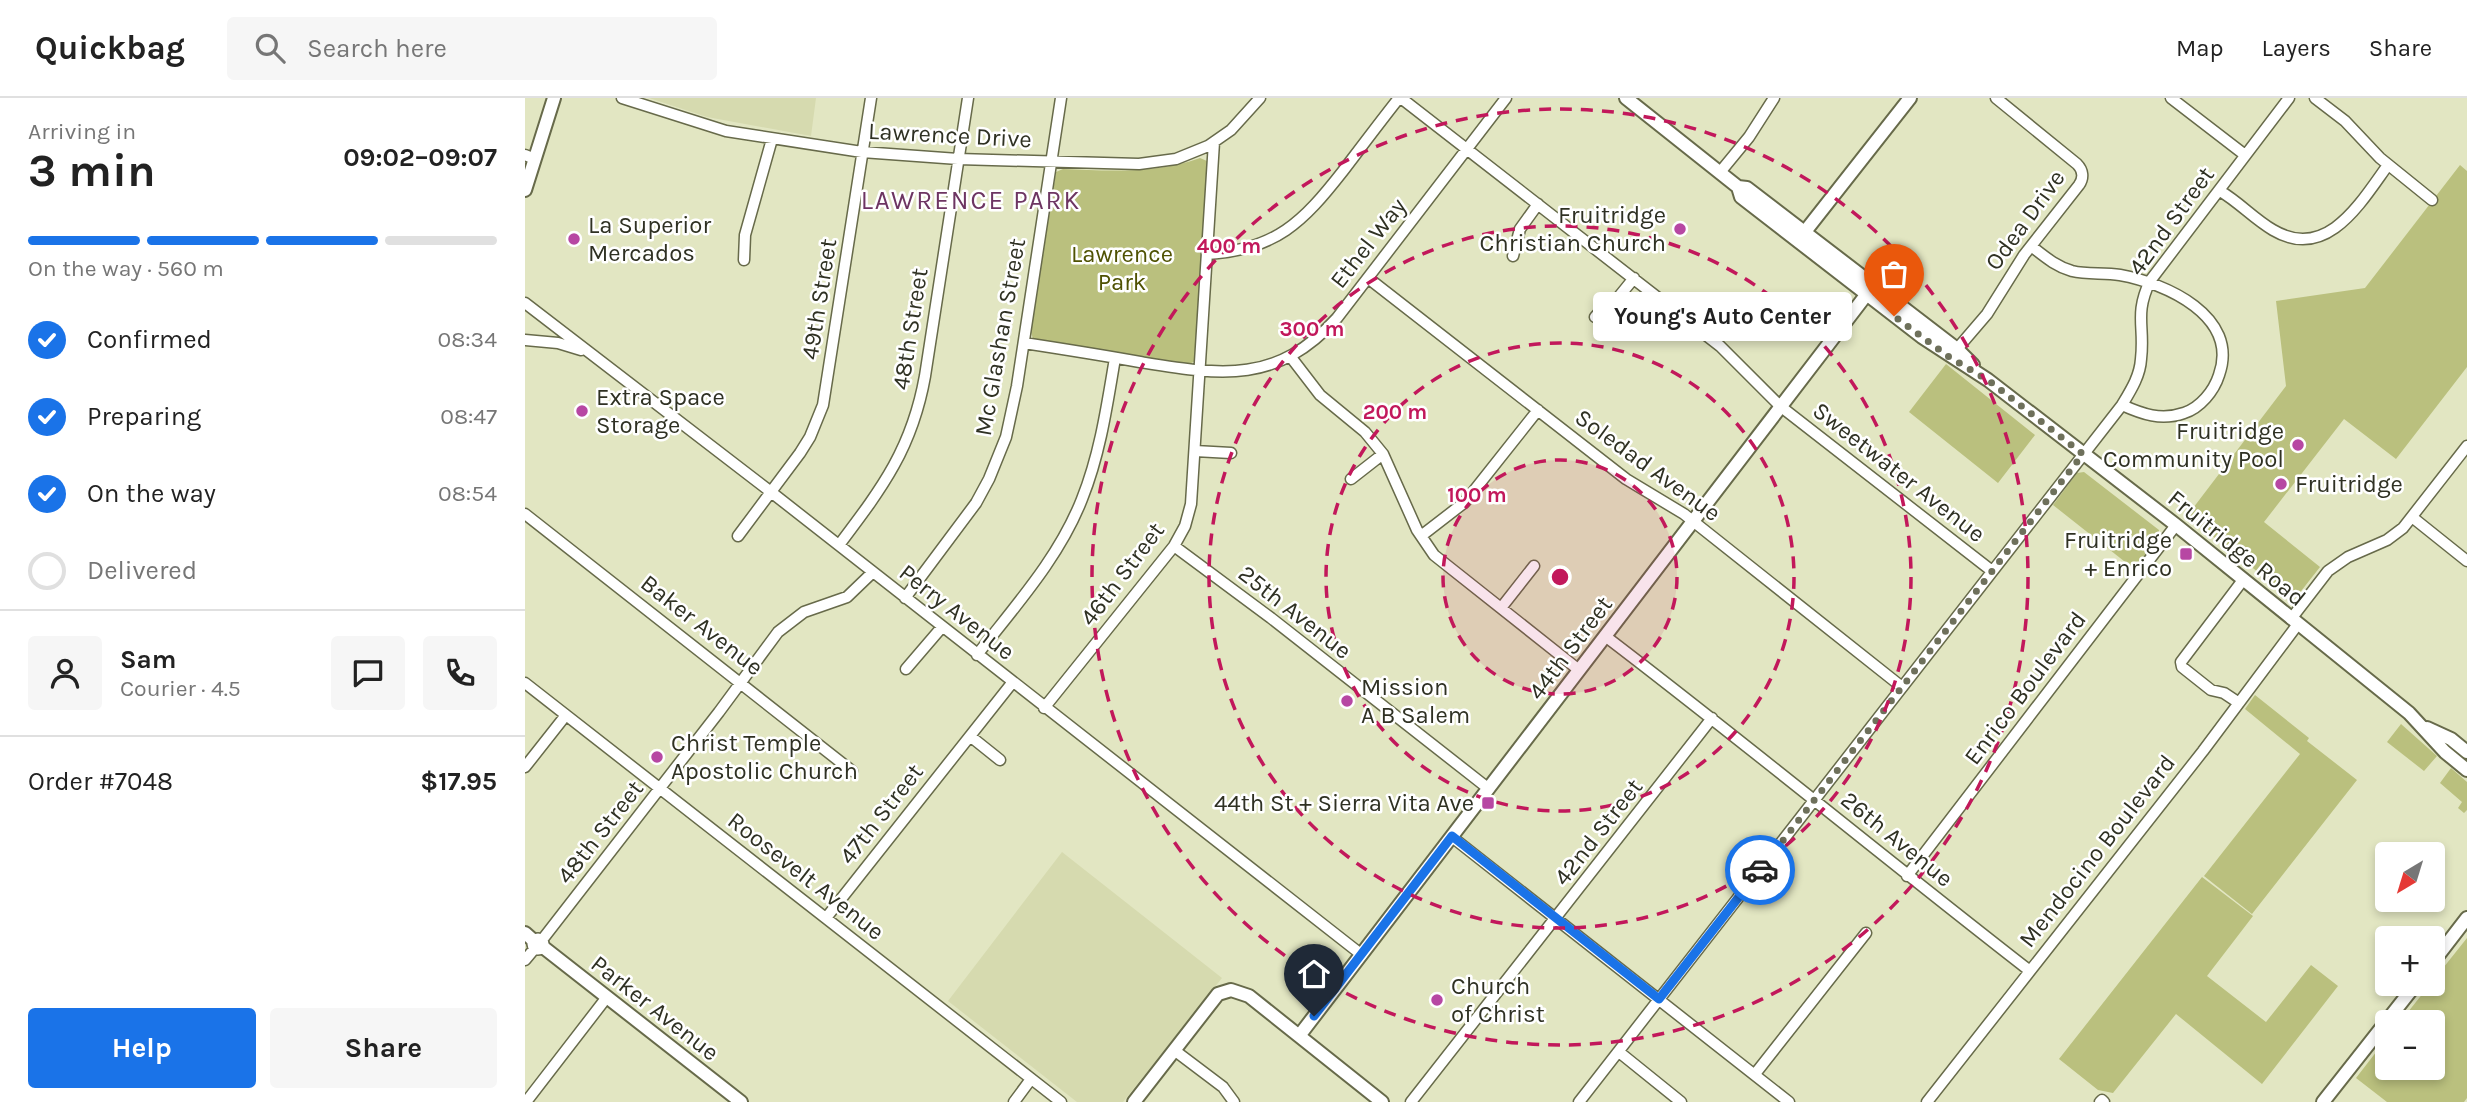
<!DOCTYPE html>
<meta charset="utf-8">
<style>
:root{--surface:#fff;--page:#f6f6f6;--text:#222;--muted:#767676;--line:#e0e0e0;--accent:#1a73e8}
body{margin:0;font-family:Karla,sans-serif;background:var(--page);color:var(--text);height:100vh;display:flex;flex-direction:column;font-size:26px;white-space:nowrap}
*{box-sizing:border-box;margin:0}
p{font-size:23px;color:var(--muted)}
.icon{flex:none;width:38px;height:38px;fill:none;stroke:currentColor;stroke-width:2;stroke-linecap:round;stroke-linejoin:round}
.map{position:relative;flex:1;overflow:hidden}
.panel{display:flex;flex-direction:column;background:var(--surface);width:525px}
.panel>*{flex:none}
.needle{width:46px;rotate:218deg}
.controls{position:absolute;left:1850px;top:744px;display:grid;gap:14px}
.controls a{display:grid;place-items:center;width:70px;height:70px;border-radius:7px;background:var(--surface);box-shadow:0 4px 10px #0003;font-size:35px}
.pin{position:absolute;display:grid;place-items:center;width:60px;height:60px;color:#fff;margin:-72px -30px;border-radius:50% 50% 50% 0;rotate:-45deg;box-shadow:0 0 7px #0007}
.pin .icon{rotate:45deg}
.courier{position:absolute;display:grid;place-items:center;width:70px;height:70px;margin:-35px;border:5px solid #1a73e8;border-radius:50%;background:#fff;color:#222;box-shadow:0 2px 9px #0007}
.bubble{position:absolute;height:49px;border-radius:7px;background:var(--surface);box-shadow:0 4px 10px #0003;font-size:23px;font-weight:700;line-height:49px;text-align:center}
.summary em{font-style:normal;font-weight:700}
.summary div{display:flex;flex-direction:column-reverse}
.summary{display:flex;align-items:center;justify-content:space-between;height:119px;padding:0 28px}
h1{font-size:46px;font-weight:700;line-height:52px}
.bar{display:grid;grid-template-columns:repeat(4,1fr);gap:10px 7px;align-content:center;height:84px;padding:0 28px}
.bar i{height:9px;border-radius:5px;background:var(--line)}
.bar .on{background:var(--accent)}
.bar p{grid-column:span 4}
.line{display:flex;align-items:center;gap:18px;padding:0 28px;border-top:2px solid var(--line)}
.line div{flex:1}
.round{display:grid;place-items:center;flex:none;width:74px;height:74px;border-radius:7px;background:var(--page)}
ol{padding:0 28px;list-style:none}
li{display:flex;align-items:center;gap:21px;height:77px}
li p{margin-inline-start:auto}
li .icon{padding:7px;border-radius:50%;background:var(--accent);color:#fff;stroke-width:4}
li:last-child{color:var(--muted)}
li i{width:38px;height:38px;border:4px solid var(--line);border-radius:50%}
.cta{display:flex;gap:14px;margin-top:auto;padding:14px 28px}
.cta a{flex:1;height:80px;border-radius:7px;background:var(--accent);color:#fff;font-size:28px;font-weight:700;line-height:80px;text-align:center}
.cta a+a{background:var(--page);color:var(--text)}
header{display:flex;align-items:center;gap:42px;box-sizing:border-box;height:98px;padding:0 35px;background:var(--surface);border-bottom:2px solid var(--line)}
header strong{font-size:33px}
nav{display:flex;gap:38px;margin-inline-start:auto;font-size:24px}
.search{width:490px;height:63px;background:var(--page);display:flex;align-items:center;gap:18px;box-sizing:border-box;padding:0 24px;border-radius:7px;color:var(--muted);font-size:26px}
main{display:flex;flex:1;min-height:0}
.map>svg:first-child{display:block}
.built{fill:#d6daaf}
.green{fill:#bac07e}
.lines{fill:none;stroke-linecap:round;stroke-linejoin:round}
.minor-casing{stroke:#676a4a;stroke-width:13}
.tertiary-casing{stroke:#676a4a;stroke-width:16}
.secondary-casing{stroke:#676a4a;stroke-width:16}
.minor{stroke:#fff;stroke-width:10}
.tertiary{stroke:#fff;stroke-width:12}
.secondary{stroke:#fff;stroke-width:12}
.done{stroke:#6e705b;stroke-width:7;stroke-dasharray:0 12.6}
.route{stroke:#1a73e8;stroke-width:9}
.ring{fill:none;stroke:#c2185b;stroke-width:3.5;stroke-dasharray:12 9}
.poi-dot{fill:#b747a3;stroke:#fff;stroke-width:2.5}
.labels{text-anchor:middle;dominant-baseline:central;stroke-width:5;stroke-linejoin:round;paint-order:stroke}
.street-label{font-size:24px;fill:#2f3123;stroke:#fff}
.poi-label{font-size:24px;fill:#2f3123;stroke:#fff;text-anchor:start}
.park-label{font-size:24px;fill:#4f5203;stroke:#fff}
.neighbourhood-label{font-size:26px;letter-spacing:2px;fill:#6d3562;stroke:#fff}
.centre{fill:#c2185b;stroke:#fff;stroke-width:3.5}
.ring-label{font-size:21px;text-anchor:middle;font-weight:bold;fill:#c2185b;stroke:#fff;stroke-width:5;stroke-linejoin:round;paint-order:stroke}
</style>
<header>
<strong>Quickbag</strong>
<div class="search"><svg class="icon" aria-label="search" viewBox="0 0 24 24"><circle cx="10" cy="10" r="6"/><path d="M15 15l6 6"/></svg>Search here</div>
<nav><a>Map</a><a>Layers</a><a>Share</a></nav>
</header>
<main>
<section class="panel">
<div class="summary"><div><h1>3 min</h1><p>Arriving in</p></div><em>09:02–09:07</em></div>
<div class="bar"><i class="on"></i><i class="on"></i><i class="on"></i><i></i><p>On the way · 560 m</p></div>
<ol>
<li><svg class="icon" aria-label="check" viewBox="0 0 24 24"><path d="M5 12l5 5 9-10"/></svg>Confirmed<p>08:34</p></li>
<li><svg class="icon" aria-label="check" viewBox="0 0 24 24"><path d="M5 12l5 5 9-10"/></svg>Preparing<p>08:47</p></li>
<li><svg class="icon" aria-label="check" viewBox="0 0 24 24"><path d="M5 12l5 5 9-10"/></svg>On the way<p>08:54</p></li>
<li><i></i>Delivered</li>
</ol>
<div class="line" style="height:126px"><a class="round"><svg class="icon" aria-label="person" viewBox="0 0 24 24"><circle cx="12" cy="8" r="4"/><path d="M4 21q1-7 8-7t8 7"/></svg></a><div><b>Sam</b><p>Courier · 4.5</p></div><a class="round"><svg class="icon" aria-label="chat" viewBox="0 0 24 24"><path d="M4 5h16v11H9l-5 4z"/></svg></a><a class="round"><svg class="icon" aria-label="phone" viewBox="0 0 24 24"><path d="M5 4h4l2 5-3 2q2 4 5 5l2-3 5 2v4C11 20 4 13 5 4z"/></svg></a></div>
<div class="line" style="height:91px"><div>Order #7048</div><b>$17.95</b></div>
<div class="cta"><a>Help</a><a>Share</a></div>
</section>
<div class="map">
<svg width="1942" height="1004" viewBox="0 0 1942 1004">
<rect width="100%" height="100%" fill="#e2e6c2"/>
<path class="built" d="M124 0H291L286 38 182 19Z
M537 754 697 880 598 1004H552L423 903Z"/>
<path class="green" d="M675 60 682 63 683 66 671 263 664 266 508 241 506 234 531 74 538 71C584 73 631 76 675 60Z
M1935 67 1942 73V269L1871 361 1819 321 1739 424 1795 469 1773 497 1766 500 1662 418 1761 288 1751 203 1840 190Z
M1421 266 1510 337 1473 385 1384 314Z
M1559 374 1634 432V442L1609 471 1528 407 1552 375Z
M1730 597 1784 640 1782 643 1832 682 1727 816 1679 778 1775 656 1720 611Z
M1876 626 1912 658 1899 673 1862 644Z
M1926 670 1942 684V712L1939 715 1933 710 1937 704 1915 685Z
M1677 779 1728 818 1682 878 1741 924 1786 867 1813 888 1737 986 1651 916 1588 995 1573 992 1534 961Z
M1942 840V1000L1939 1004H1862L1831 980 1862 940V970H1908V924H1875Z"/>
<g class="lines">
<defs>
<path id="minor" d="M97 0 201 33 337 54 433 61 614 66 651 61 683 48 706 32 735 0
M876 0 1195 248 1255 308 1467 473
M1646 0 1720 57
M1790 0 1820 23 1855 60 1907 102
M0 57 10 61
M1196 73 1224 39 1249 0
M1695 93C1714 104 1729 121 1748 132 1802 164 1836 104 1863 67
M1506 148C1519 158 1530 168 1547 173 1563 177 1579 174 1595 177 1640 185 1715 218 1694 277 1689 293 1675 310 1659 315 1636 323 1617 316 1597 307
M682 156C751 152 778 124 818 73 837 48 855 24 874 0
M988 158 995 131 1013 106
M219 162 220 137 247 41
M843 180 1101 381 1159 416 1377 589
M0 205 246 394 837 857
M1070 219 1078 210 1092 201 1109 180
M0 242 33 245 56 252
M499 245C538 251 576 257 615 264 696 277 751 287 812 220L981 0
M1432 251 1462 216 1499 157 1554 87C1559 80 1558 72 1552 66L1471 0
M765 258 795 297 840 334 858 356 892 432 909 457 1054 572
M670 353 706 355
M826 381 858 356
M0 416 327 673
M1887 419 1942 463
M213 438 275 355 285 339 298 307 346 0
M896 438 940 404 1013 312
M314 447C357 390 387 351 400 278L443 0
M649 448 746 520 964 691
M380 500 451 405 464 381 481 339 492 288 536 0
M976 510 1009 468
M1766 521 1803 473 1823 459 1862 442 1878 430 1942 348
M1080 538C1223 647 1362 762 1505 873
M452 557C490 508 534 460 557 401 575 356 582 308 590 260
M381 571 417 529
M0 585 536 1004
M1714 605 1699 595 1686 592 1657 569 1656 564 1718 482
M519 610 649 448 660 428 666 406 689 44
M445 638 475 662
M0 669 41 617
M927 739 1264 1004
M1382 778 1651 427
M301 820 487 585
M7.5 846a5.5 5.5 0 1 1 11 0a5.5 5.5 0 1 1-11 0Z
M17 842 194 614 253 534 279 514 322 499 348 474
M0 862 10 850
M649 952 698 989 709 1004
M1094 954 1156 1004
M1230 976 1341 835
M1 1004 82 899
M489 1004 506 981
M886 1004 1187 620
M1054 1004 1597 307C1606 292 1615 278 1616 261 1620 228 1609 217 1625 183L1764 0
M1402 1004 1678 653 1773 526
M1575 1004 1577 1002 1579 1004"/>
<path id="tertiary" d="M1275 140 1385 0
M0 835 9 843
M18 849 216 1004
M1908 864 1942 820
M774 938 1348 188
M609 1004 693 896 706 892 724 898 857 1004
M1798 1004 1891 886"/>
<path id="secondary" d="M1101 0 1213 89 1222 90 1432 251 1448 267
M1213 89 1216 99 1397 239 1463 282 1651 427 1884 615 1920 654 1942 672
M0 92 29 0
M1902 630 1926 641 1942 654"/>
</defs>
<use href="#minor" class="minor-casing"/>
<use href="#tertiary" class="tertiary-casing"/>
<use href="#secondary" class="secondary-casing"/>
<use href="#minor" class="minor"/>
<use href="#tertiary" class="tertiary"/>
<use href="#secondary" class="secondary"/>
</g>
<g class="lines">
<path class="done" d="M1235 772 1558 356 1463 282 1424 259 1369 218"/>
<path class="route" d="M789 918 927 738 1134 901 1235 772"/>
</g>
<circle cx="1035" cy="479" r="117" fill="#c2185b" fill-opacity=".12"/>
<g class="ring">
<circle cx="1035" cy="479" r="117"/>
<circle cx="1035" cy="479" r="234"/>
<circle cx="1035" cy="479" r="351"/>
<circle cx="1035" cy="479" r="468"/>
</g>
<g class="poi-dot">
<circle cx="1155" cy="131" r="7"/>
<circle cx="49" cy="141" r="7"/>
<circle cx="57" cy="313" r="7"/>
<circle cx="1773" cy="347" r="7"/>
<circle cx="1756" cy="386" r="7"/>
<rect x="1654" y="449" width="14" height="14" rx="3.5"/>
<circle cx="822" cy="603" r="7"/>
<circle cx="132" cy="659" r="7"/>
<rect x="956" y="698" width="14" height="14" rx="3.5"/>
<circle cx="912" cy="902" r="7"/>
</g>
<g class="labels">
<g class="street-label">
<text transform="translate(425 37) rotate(3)">Lawrence Drive</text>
<text transform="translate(1500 122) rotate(-54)">Odea Drive</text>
<text transform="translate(1646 123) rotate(-54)">42nd Street</text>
<text transform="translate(843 145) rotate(-52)">Ethel Way</text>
<text transform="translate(294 201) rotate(-81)">49th Street</text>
<text transform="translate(385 231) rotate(-81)">48th Street</text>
<text transform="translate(475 239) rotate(-80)">Mc Glashan Street</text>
<text transform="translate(1123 367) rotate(36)">Soledad Avenue</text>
<text transform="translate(1374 374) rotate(38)">Sweetwater Avenue</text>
<text transform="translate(1712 450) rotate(39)">Fruitridge Road</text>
<text transform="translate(597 476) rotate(-53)">46th Street</text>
<text transform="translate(432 514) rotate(38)">Perry Avenue</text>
<text transform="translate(770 514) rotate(38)">25th Avenue</text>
<text transform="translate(177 527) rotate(38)">Baker Avenue</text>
<text transform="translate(1045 550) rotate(-53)">44th Street</text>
<text transform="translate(1500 590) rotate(-53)">Enrico Boulevard</text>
<text transform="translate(356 716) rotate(-52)">47th Street</text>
<text transform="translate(75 734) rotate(-52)">48th Street</text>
<text transform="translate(1073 734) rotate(-52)">42nd Street</text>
<text transform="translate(1372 741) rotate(39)">26th Avenue</text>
<text transform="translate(1572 753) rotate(-52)">Mendocino Boulevard</text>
<text transform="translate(281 778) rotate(38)">Roosevelt Avenue</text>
<text transform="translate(130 910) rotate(38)">Parker Avenue</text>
</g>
<g class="poi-label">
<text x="1141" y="117" text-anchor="end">Fruitridge<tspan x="1141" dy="28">Christian Church</tspan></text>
<text x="63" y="127">La Superior<tspan x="63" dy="28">Mercados</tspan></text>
<text x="71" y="299">Extra Space<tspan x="71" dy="28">Storage</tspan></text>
<text x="1759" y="333" text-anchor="end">Fruitridge<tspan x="1759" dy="28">Community Pool</tspan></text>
<text x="1770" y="386">Fruitridge</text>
<text x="1647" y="442" text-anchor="end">Fruitridge<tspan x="1647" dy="28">+ Enrico</tspan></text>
<text x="836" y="589">Mission<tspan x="836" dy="28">A B Salem</tspan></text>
<text x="146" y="645">Christ Temple<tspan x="146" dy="28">Apostolic Church</tspan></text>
<text x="949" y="705" text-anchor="end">44th St + Sierra Vita Ave</text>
<text x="926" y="888">Church<tspan x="926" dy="28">of Christ</tspan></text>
</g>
<g class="park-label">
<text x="597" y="156">Lawrence<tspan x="597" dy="28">Park</tspan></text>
</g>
<g class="neighbourhood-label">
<text x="446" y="102">LAWRENCE PARK</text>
</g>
</g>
<circle cx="1035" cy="479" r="10" class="centre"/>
<g class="ring-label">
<text x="704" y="155">400 m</text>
<text x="787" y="238">300 m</text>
<text x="870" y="321">200 m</text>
<text x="952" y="404">100 m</text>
</g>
</svg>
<div class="controls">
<a><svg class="needle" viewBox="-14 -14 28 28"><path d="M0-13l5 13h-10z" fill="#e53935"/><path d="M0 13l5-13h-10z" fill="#767676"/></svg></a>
<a>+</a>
<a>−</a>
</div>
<div class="pin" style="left:1369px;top:218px;background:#ea580c"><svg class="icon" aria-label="bag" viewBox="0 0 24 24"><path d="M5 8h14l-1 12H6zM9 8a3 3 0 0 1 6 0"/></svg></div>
<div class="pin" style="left:789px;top:918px;background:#1f2937"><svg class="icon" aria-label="home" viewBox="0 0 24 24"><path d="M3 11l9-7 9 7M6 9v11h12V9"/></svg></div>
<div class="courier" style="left:1235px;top:772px"><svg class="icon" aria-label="car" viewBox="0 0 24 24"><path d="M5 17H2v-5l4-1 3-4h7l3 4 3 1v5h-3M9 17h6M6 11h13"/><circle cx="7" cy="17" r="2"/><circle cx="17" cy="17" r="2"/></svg></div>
<div class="bubble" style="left:1068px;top:194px;width:259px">Young's Auto Center</div>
</div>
</main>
